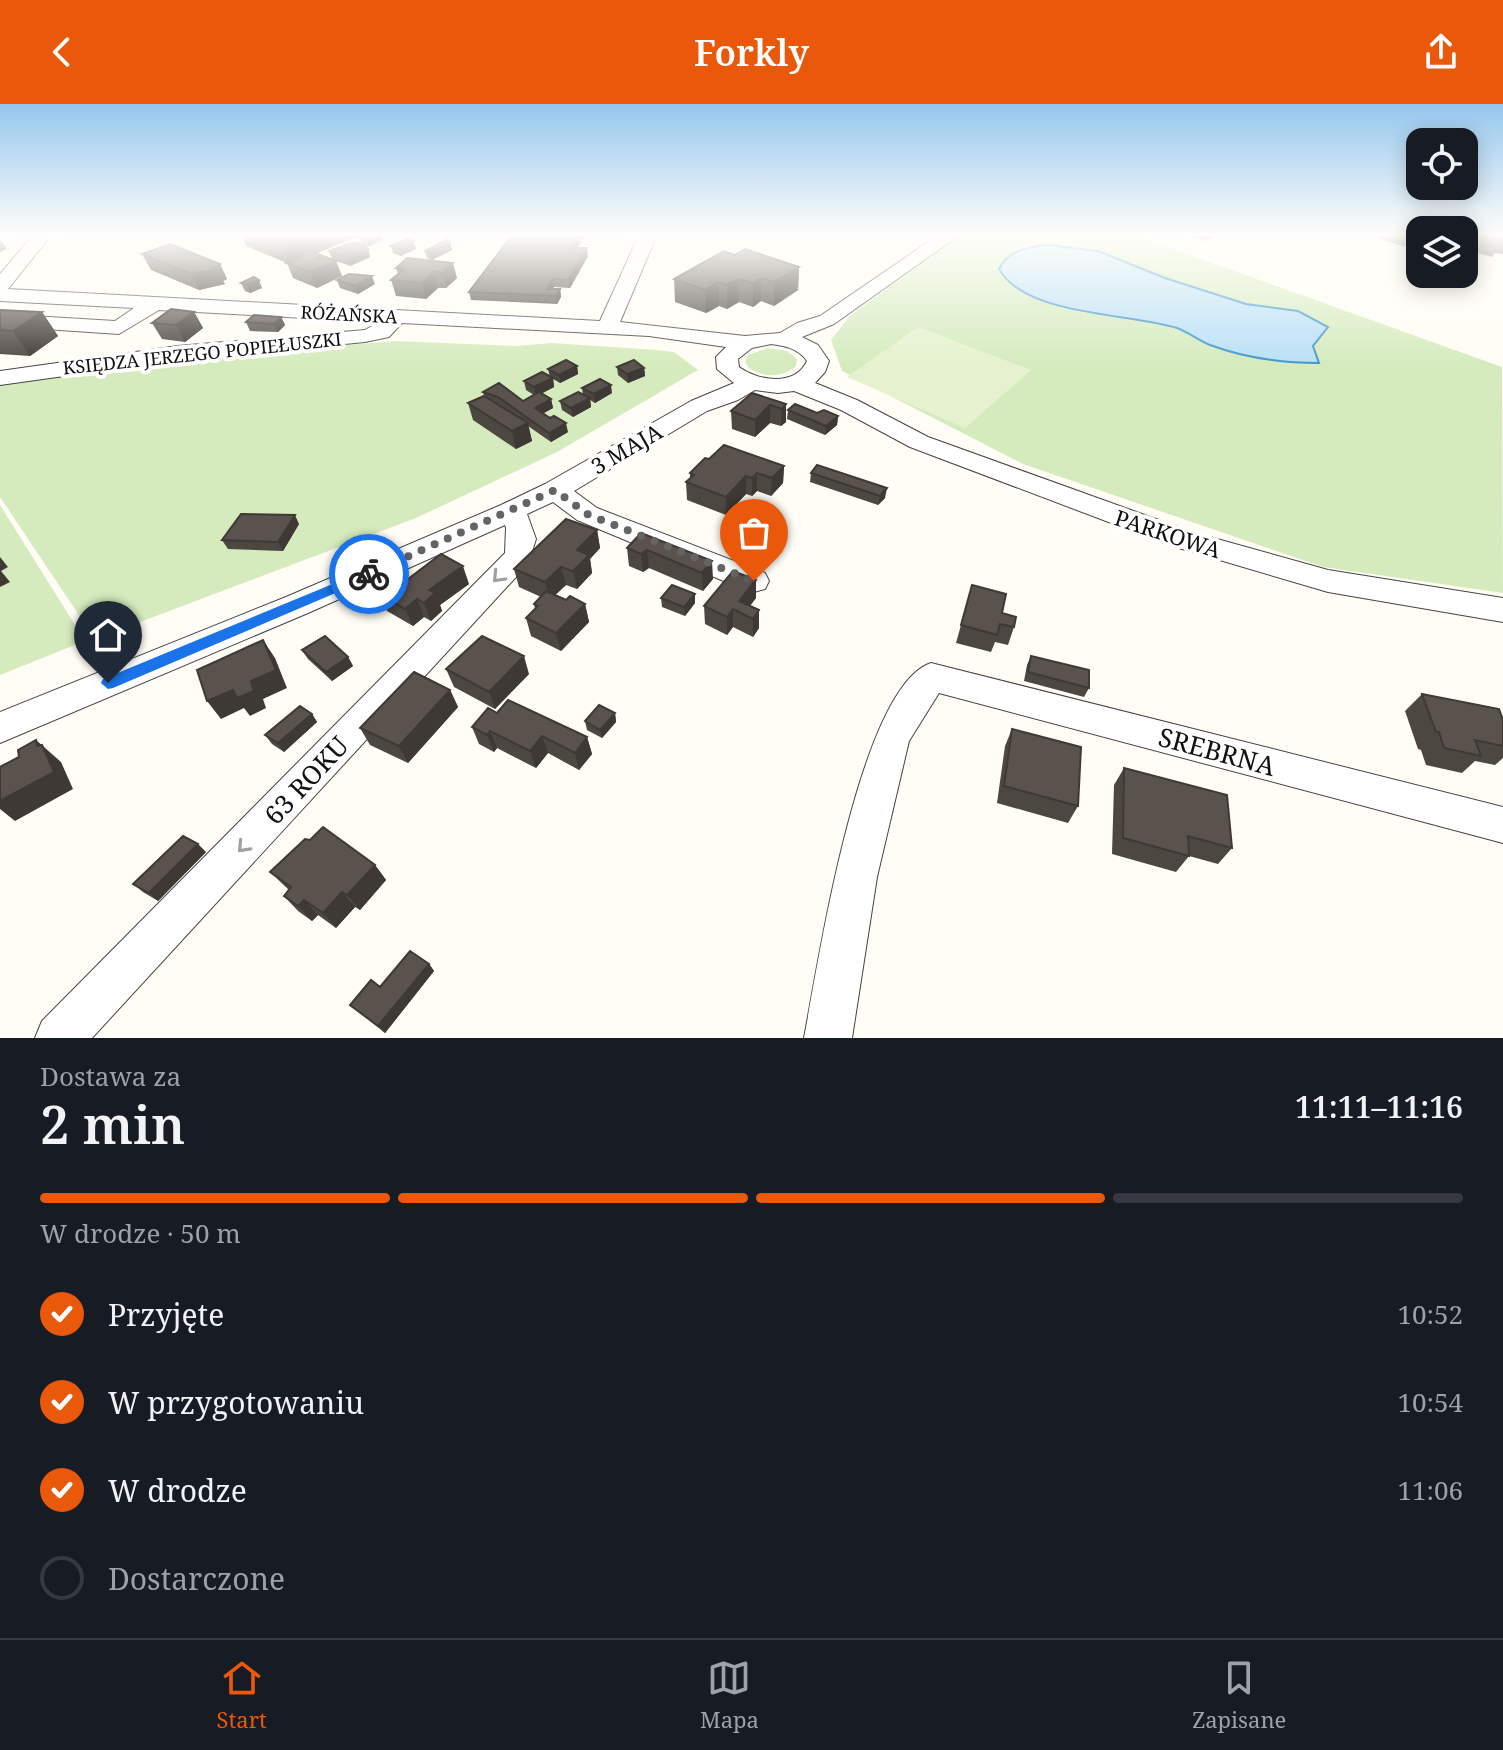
<!DOCTYPE html>
<html lang="pl">
<meta charset="utf-8">
<style>
:root{--surface:#171b24;--page:#20242c;--text:#f1f3f6;--muted:#9ea1a6;--line:#363941;--accent:#ea580c}
body{margin:0;font-family:"Noto Serif",serif;background:var(--page);color:var(--text);height:100vh;display:flex;flex-direction:column;font-size:30px;white-space:nowrap}
*{box-sizing:border-box;margin:0}
p{font-size:26px;color:var(--muted)}
.icon{flex:none;width:44px;height:44px;fill:none;stroke:currentColor;stroke-width:2;stroke-linecap:round;stroke-linejoin:round}
.map{position:relative;height:934px;overflow:hidden}
.panel{display:flex;flex-direction:column;background:var(--surface);flex:1}
.panel>*{flex:none}
.controls{position:absolute;left:1406px;top:24px;display:grid;gap:16px}
.controls a{display:grid;place-items:center;width:72px;height:72px;border-radius:16px;background:var(--surface);box-shadow:0 4px 20px #0003;font-size:40px}
.pin{position:absolute;display:grid;place-items:center;width:68px;height:68px;color:#fff;margin:-82px -34px;border-radius:50% 50% 50% 0;rotate:-45deg;box-shadow:0 0 8px #0007}
.pin .icon{rotate:45deg}
.courier{position:absolute;display:grid;place-items:center;width:80px;height:80px;margin:-40px;border:6px solid #1a73e8;border-radius:50%;background:#fff;color:#222;box-shadow:0 2px 10px #0007}
.headline em{font-style:normal;font-weight:600}
.headline div{display:flex;flex-direction:column-reverse}
.headline{display:flex;align-items:center;justify-content:space-between;height:136px;padding:0 40px}
h1{font-size:52px;font-weight:600;line-height:60px}
.bar{display:grid;grid-template-columns:repeat(4,1fr);gap:12px 8px;align-content:center;height:96px;padding:0 40px}
.bar i{height:10px;border-radius:6px;background:var(--line)}
.bar .current{background:var(--accent)}
.bar p{grid-column:span 4}
ol{padding:0 40px;list-style:none}
li{display:flex;align-items:center;gap:24px;height:88px}
li p{margin-inline-start:auto}
li .icon{padding:8px;border-radius:50%;background:var(--accent);color:#fff;stroke-width:4}
li:last-child{color:var(--muted)}
li i{width:44px;height:44px;border:4px solid var(--line);border-radius:50%}
header{display:flex;justify-content:space-between;align-items:center;height:104px;padding:0 40px;background:var(--accent);color:#fff;font-size:36px;font-weight:600}
.dock{display:flex;justify-content:space-around;align-items:center;height:112px;border-top:2px solid var(--line);background:var(--surface);font-size:22px;color:var(--muted)}
.dock a{display:grid;justify-items:center;gap:4px}
.dock .current{color:var(--accent)}
.map>svg:first-child{display:block}
.green{fill:#d5ebbd}
.pitch{fill:#e6f2cf}
.water{fill:#b9e0f7;stroke:#3f96cf;stroke-width:2}
.lines{fill:none;stroke-linecap:round;stroke-linejoin:round}
.minor-casing{stroke:#444;stroke-width:2}
.minor{fill:#fff;fill-rule:evenodd}
.wall{fill:#4d4742}
.shaded-wall{fill:#3f3936}
.building{fill:#5a524d;stroke:#3f3936;stroke-width:2}
.oneway{stroke:#a0a0a0}
.route{fill:#1a73e8}
.done{stroke:#646461;stroke-width:8;stroke-dasharray:0 14.4}
.labels{text-anchor:middle;dominant-baseline:central;stroke-width:8;stroke-linejoin:round;paint-order:stroke}
.far-street-label{font-size:18px;fill:#111;stroke:#fff}
.street-label{font-size:22px;fill:#111;stroke:#fff}
.near-street-label{font-size:26px;fill:#111;stroke:#fff}
</style>
<header><svg class="icon" aria-label="back" viewBox="0 0 24 24"><path d="M15 5l-7 7 7 7"/></svg>Forkly<svg class="icon" aria-label="share" viewBox="0 0 24 24"><path d="M12 15V3M7 8l5-5 5 5M5 13v7h14v-7"/></svg></header>
<div class="map">
<svg width="1503" height="934" viewBox="0 0 1503 934">
<rect width="100%" height="100%" fill="#fffdf5"/>
<path class="green" d="M963 130H1131L1502 263 1503 489 1323 463 1023 360 842 267 831 236 850 212Z
M398 237 516 242 552 239 657 246 674 248 698 266 557 348 416 414 95 535 0 393V280L200 252Z
M768 244 787 247 797 255 796 262C782 274 764 274 749 264L745 258 748 251Z
M0 401 85 537 0 571Z"/>
<path class="pitch" d="M918 223 1031 266 965 324 847 273Z"/>
<path class="water" d="M1048 141 1098 147 1165 174 1246 200 1298 207 1328 223 1313 242 1319 259C1282 259 1245 254 1210 241 1198 236 1188 228 1177 224 1130 209 1025 212 999 165 1008 146 1029 143 1048 141Z"/>
<g class="lines">
<defs>
<path id="minor" d="M34 130H52L8 185 600 217 638 133 640 130H654L656 133 620 218 745 232 780 229 797 219 820 212 940 130H961L834 220 802 233 818 241 829 257 825 268 815 279 857 296 928 333 1192 428 1328 466 1503 494V518L1328 488 1172 442 910 343 841 306 794 287 778 289 755 286 738 296 707 307 574 387 597 404 765 469 769 477 765 485 754 488 743 485 577 416 553 398 527 410 536 435 528 460 92 934H35L42 917 505 449 506 424 505 421 308 509 0 639V608L286 493 501 401 545 380 691 297 734 279 717 265 716 253 726 243 649 232 402 219 389 233 365 238 178 256 0 281V267L178 242 365 226 379 218 159 206 119 230 0 222V210L115 217 134 204 0 197V170ZM771 240C785 242 798 244 807 257 795 283 758 277 739 263L738 255 752 244Z
M931 559 1503 703V739L939 589 909 637 877 773 852 934H804C818 862 859 583 931 559Z"/>
</defs>
<use href="#minor" class="minor-casing"/>
<use href="#minor" class="minor"/>
</g>
<path class="wall" d="M241 130H364L317 149 324 153 332 155 329 147 368 145 370 153 350 162 336 157 342 172 317 184 293 174 287 159 246 142Z
M365 130H381L383 136 368 143 362 140 359 133Z
M586 130 578 144 588 152 570 184 554 183 553 185H560L561 193 557 200 471 196 469 188Z
M1184 130H1220L1205 137Z
M1364 130H1420V143L1403 142Z
M1464 130H1503V150L1495 149 1492 153 1474 148 1464 147Z
M414 137 416 145 401 152 393 149 391 142Z
M450 138 452 146 432 156 427 154 425 147Z
M142 150 220 160 227 175 223 177 225 180 199 186 151 166Z
M735 151 799 163 798 186 774 202 761 197 753 203 739 198 727 205 719 202 706 209 675 198 674 175Z
M407 154 457 174 446 184H438L426 195 396 192 391 176 398 170 396 164Z
M337 176 375 180 358 190 340 184Z
M241 179 262 184 250 189 245 187Z
M0 206 42 208 58 232 30 252 0 250Z
M194 208 203 224 185 238 162 235 152 219Z
M281 213 285 221 278 228 250 227 246 218Z
M577 262 578 270 560 279 553 275 554 283 541 290 551 295 553 304 543 309 568 328 551 338 528 322 532 337 516 345 473 316 468 299 484 292 483 288 523 297 534 291 526 286 524 277 550 273 548 265Z
M617 263 644 264 645 272 628 279 618 271Z
M582 284 612 289 595 299 590 296 591 303 573 313 562 306 560 297 583 291Z
M752 289 786 300V318L781 322 770 319 755 333 732 325 731 307Z
M788 306 838 312 837 321 825 331 787 315Z
M709 355 784 362 783 379 771 392 757 387 752 392 746 390 726 411 687 396 686 378 690 374V369Z
M811 369 885 394 878 401 810 378Z
M299 420 283 447 228 445 222 436Z
M597 426 600 444 590 455 592 469 577 485 566 481 555 491 566 496 585 500 589 518 561 547 531 532 526 514 535 505 534 500 541 493 519 483 514 465Z
M641 429 713 475 703 487 649 464 643 468 629 462 627 444Z
M408 475 469 480 440 501 442 507 431 517 424 513 413 522 387 507 378 489Z
M756 476V494L750 502 759 506V524L753 533 733 523 727 531 705 520 704 502Z
M661 494 695 499 685 512 662 503Z
M1002 509 1014 523 1008 541 995 538 991 548 956 539 961 521Z
M302 546 348 553 353 562 332 577 308 555Z
M1031 552 1089 584 1084 593 1024 577 1027 561Z
M446 565 529 570 495 605 454 583Z
M450 586 458 603 408 659 370 641 360 624Z
M1422 590 1503 616V654L1495 661 1475 657 1462 669 1426 661 1421 646 1418 645 1405 607Z
M497 609 587 633 592 650 579 666 548 649 536 664 497 644 494 648 479 640 472 623Z
M615 609 616 618 602 634 587 626 585 617Z
M312 610 317 618 284 648 272 640 265 631Z
M1012 625 1078 702 1068 719 997 699 1005 642Z
M1124 664 1232 744 1218 760 1189 752 1176 768 1112 750 1114 681Z
M206 748 158 797 143 788 133 780Z
M375 761 386 776 360 806 355 803 336 824 318 811 312 817 298 807 284 792 289 786 270 768Z
M429 860 434 867 385 929 350 901 380 883Z"/>
<path class="shaded-wall" d="M283 130H364L305 154 304 151 299 150 302 156 290 160 279 131Z
M377 130H381L383 136 368 143 366 135Z
M580 130H586L573 151 572 144Z
M1208 130H1220L1205 137Z
M0 135 7 145 0 148Z
M414 137 416 145 401 152 399 144Z
M450 138 452 146 432 156 430 149Z
M587 144 588 152 570 184 568 176Z
M368 145 370 153 350 162 347 154Z
M323 152 327 161 336 157 342 172 317 184 310 168 315 155Z
M453 159 457 174 446 184 442 169Z
M220 160 227 175 223 177 225 180 199 186 191 170Z
M799 163 798 186 774 202V178Z
M434 168 438 184 426 195 422 179Z
M372 172 375 180 358 190 355 182Z
M762 174 761 197 753 203V179Z
M553 175 554 183 548 193 547 185Z
M738 175 739 198 727 205V181Z
M259 176 262 184 250 189 246 181Z
M718 178 719 202 706 209 705 186Z
M560 185 561 193 557 200 556 192Z
M42 208 58 232 30 252 13 227Z
M194 208 203 224 185 238 176 221Z
M281 213 285 221 278 228 274 220Z
M577 262 578 270 560 279 559 271Z
M644 264 645 272 628 279 627 270Z
M553 274 554 283 536 292 534 283Z
M611 281 612 289 595 299 594 290Z
M590 294 591 303 573 313 571 304Z
M551 295 553 304 537 313 535 304Z
M786 300V318L781 322 782 305Z
M770 301V319L755 333V316Z
M838 312 837 321 825 331 826 322Z
M528 319 532 337 516 345 512 327Z
M566 319 568 328 551 338 549 329Z
M784 362 783 379 771 392 772 374Z
M757 369V387L752 392V374Z
M746 372V390L726 411V393Z
M887 384 885 394 878 401 880 392Z
M295 411 299 420 283 447 278 438Z
M597 426 600 444 590 455 592 469 577 485 573 467 577 446Z
M647 446 649 464 643 468 641 450Z
M0 453 8 463 1 467 10 478 0 483Z
M712 457 713 475 703 487 702 469Z
M463 462 469 480 440 501 442 507 431 517 424 499 429 486Z
M561 463 566 481 550 496 545 478Z
M756 476V494L743 510 739 497Z
M695 490V499L685 512 684 503Z
M417 495 424 513 413 522 405 505Z
M585 500 589 518 561 547 556 529Z
M733 505V523L727 531V513Z
M759 506V524L753 533V515Z
M263 536 275 554 287 584 263 595 266 604 250 612 244 604 221 615 207 597 251 577Z
M524 552 529 570 495 605 489 588Z
M348 553 353 562 332 577 326 568Z
M450 586 458 603 408 659 399 642Z
M615 609 616 618 602 634 600 626Z
M312 610 317 618 284 648 278 639Z
M490 627 497 644 494 648 487 631Z
M542 632 548 649 536 664 530 647Z
M587 633 592 650 579 666 575 649Z
M36 636 61 658 73 685 15 717 0 705V697L37 642Z
M198 740 206 748 158 797 149 789Z
M375 761 386 776 360 806 347 791Z
M342 788 355 803 336 824 323 809Z
M304 796 318 811 312 817 298 802Z
M429 860 434 867 385 929 378 922Z"/>
<path class="building" d="M365 130H377L366 135 359 133Z
M513 130H580L572 144H587L568 176 553 175 547 185H560L556 192 469 188Z
M406 135 414 137 399 144 391 142Z
M448 135 450 138 430 149 425 147Z
M350 139H359L368 145 347 154 329 147Z
M170 140 220 160 213 163 217 165 191 170 142 150Z
M745 145 799 163 774 178 762 174 753 179 738 175 727 181 718 178 705 186 674 175 724 147 735 151Z
M308 146 323 152 315 155 326 153 336 157 310 168 286 159 304 151 299 150Z
M407 154 453 159 442 169 434 168 422 179 391 176 404 165 396 164Z
M349 170 372 172 355 182 337 176Z
M254 173 259 176 246 181 241 179Z
M171 205 194 208 176 221 152 219Z
M0 206 42 208 13 227 0 226Z
M254 211 281 213 274 220 246 218Z
M566 256 577 262 559 271 548 265Z
M634 256 644 264 627 270 617 263Z
M542 268 553 274 534 283 524 277Z
M600 275 611 281 594 290 582 284Z
M499 279 523 297 539 288 551 295 535 304 550 314 554 312 566 319 549 329 498 293 483 288Z
M578 288 590 294 571 304 560 297Z
M752 289 786 300 782 305 770 301 755 316 731 307Z
M484 292 528 319 512 327 468 299Z
M795 300 817 309 824 306 838 312 826 322 788 306Z
M724 341 784 362 772 374 757 369 752 374 746 372 726 393 686 378 694 371 690 369 705 354 709 355Z
M817 361 887 384 880 392 811 369Z
M241 410 295 411 278 438 222 436Z
M566 415 597 426 577 446 589 451 573 467 561 463 545 478 514 465Z
M641 429 712 457 702 469 647 446 641 450 627 444Z
M441 450 463 462 429 486 435 489 424 499 417 495 405 505 378 489 400 472 408 475Z
M733 467 756 476 739 497 759 506 753 515 733 505 727 513 704 502Z
M672 481 695 490 684 503 661 494Z
M972 481 1006 490 1002 509 1016 513 1014 523 1000 520 997 531 961 521Z
M546 487 566 496 570 492 585 500 556 529 526 514 538 502 534 500Z
M325 532 348 553 326 568 302 546Z
M482 532 524 552 489 588 446 565Z
M263 536 276 566 251 577 254 587 237 594 233 586 207 597 197 566Z
M1031 552 1089 566V584L1028 568Z
M414 568 450 586 399 642 360 624Z
M1422 590 1499 605 1503 616V642L1475 636 1481 652 1444 644 1439 628H1436Z
M508 596 587 633 575 649 542 632 530 647 490 627 487 631 472 623 488 604 497 609Z
M599 601 615 609 600 626 585 617Z
M300 602 312 610 278 639 265 631Z
M1012 625 1081 643 1078 702 1004 682Z
M36 636 37 642 42 641 54 668 0 697V663L19 653 18 646Z
M1124 664 1227 691 1232 744 1188 732 1189 752 1123 734Z
M323 723 375 761 347 791 342 788 323 809 304 796 298 802 284 792 291 783 270 768 305 735 310 736Z
M183 732 198 740 149 789 133 780Z
M410 847 429 860 378 922 350 901 371 876 380 883Z"/>
<defs><path id="oneway-chevron" d="M-2-3.5L2.5 0L-2 3.5" fill="none" stroke-width="1.6" stroke-linecap="round" stroke-linejoin="round" transform="scale(2)"/></defs>
<g class="oneway">
<use href="#oneway-chevron" transform="translate(498 473) rotate(134)"/>
<use href="#oneway-chevron" transform="translate(243 743) rotate(133)"/>
</g>
<linearGradient id="sky" x2="0" y2="1"><stop stop-color="#95c6ee"/><stop offset="0.5" stop-color="#fffefa"/><stop offset="1" stop-color="#fffefa" stop-opacity="0"/></linearGradient>
<rect width="1503" height="261" fill="url(#sky)"/>
<path class="route" d="M369 465 375 470 373 473 113 584 108 585 101 579 103 575Z"/>
<g class="lines">
<path class="done" d="M369 470 555 386 587 410 754 477"/>
</g>
<g class="labels">
<g class="far-street-label">
<text transform="translate(349 210) rotate(3)">RÓŻAŃSKA</text>
<text transform="translate(202 249) rotate(-6)">KSIĘDZA JERZEGO POPIEŁUSZKI</text>
</g>
<g class="street-label">
<text transform="translate(626 344) rotate(-30)">3 MAJA</text>
<text transform="translate(1168 429) rotate(18)">PARKOWA</text>
</g>
<g class="near-street-label">
<text transform="translate(1217 647) rotate(15)">SREBRNA</text>
<text transform="translate(306 676) rotate(-47)">63 ROKU</text>
</g>
</g>
</svg>
<div class="controls">
<a><svg class="icon" aria-label="locate" viewBox="0 0 24 24"><circle cx="12" cy="12" r="6"/><path d="M12 2v4M12 18v4M2 12h4M18 12h4"/></svg></a>
<a><svg class="icon" aria-label="layers" viewBox="0 0 24 24"><path d="M12 4l9 5-9 5-9-5zM3 14l9 5 9-5"/></svg></a>
</div>
<div class="pin" style="left:754px;top:477px;background:#ea580c"><svg class="icon" aria-label="bag" viewBox="0 0 24 24"><path d="M5 8h14l-1 12H6zM9 8a3 3 0 0 1 6 0"/></svg></div>
<div class="pin" style="left:108px;top:579px;background:#1f2937"><svg class="icon" aria-label="home" viewBox="0 0 24 24"><path d="M3 11l9-7 9 7M6 9v11h12V9"/></svg></div>
<div class="courier" style="left:369px;top:470px"><svg class="icon" aria-label="bike" viewBox="0 0 24 24"><circle cx="6" cy="16" r="4"/><circle cx="18" cy="16" r="4"/><path d="M6 16l4-8h5l3 8M10 8l3 8H6M13 5h3"/></svg></div>
</div>
<section class="panel">
<div class="headline"><div><h1>2 min</h1><p>Dostawa za</p></div><em>11:11–11:16</em></div>
<div class="bar"><i class="current"></i><i class="current"></i><i class="current"></i><i></i><p>W drodze · 50 m</p></div>
<ol>
<li><svg class="icon" aria-label="check" viewBox="0 0 24 24"><path d="M5 12l5 5 9-10"/></svg>Przyjęte<p>10:52</p></li>
<li><svg class="icon" aria-label="check" viewBox="0 0 24 24"><path d="M5 12l5 5 9-10"/></svg>W przygotowaniu<p>10:54</p></li>
<li><svg class="icon" aria-label="check" viewBox="0 0 24 24"><path d="M5 12l5 5 9-10"/></svg>W drodze<p>11:06</p></li>
<li><i></i>Dostarczone</li>
</ol>
</section>
<nav class="dock">
<a class="current"><svg class="icon" aria-label="home" viewBox="0 0 24 24"><path d="M3 11l9-7 9 7M6 9v11h12V9"/></svg>Start</a>
<a><svg class="icon" aria-label="map" viewBox="0 0 24 24"><path d="M3 6l6-2 6 2 6-2v14l-6 2-6-2-6 2zM9 4v14M15 6v14"/></svg>Mapa</a>
<a><svg class="icon" aria-label="saved" viewBox="0 0 24 24"><path d="M7 4h10v16l-5-4-5 4z"/></svg>Zapisane</a>
</nav>
